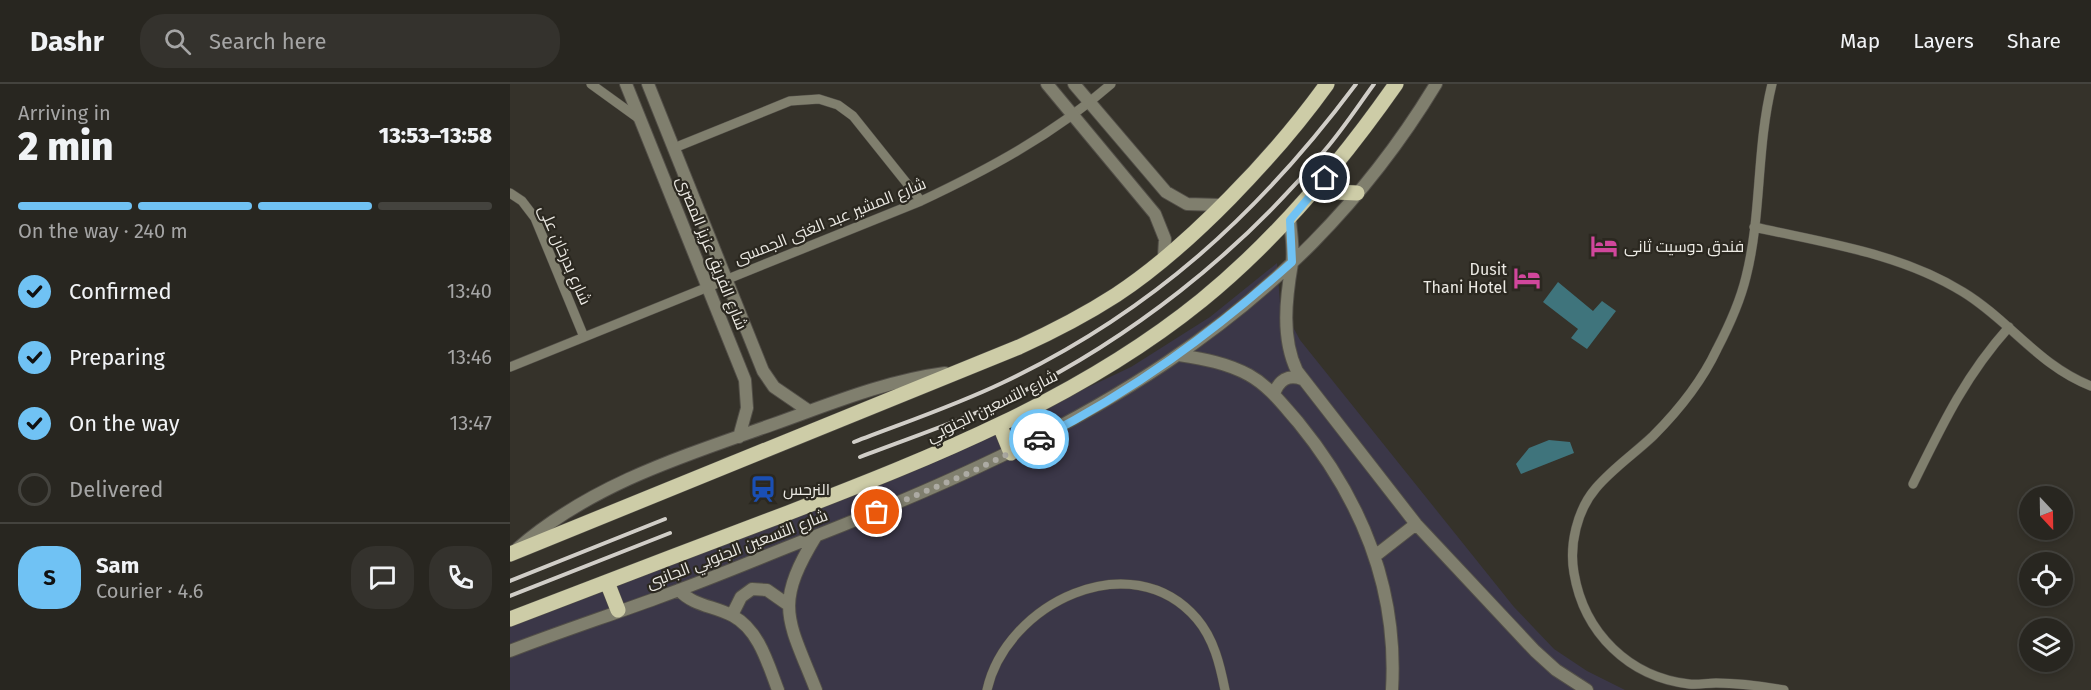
<!DOCTYPE html>
<meta charset="utf-8">
<style>
:root{--surface:#282620;--page:#34322d;--text:#f1f3f6;--muted:#a5a5a5;--line:#44433e;--accent:#70c2f4}
body{margin:0;font-family:"Fira Sans",Cairo,sans-serif;background:var(--page);color:var(--text);height:100vh;display:flex;flex-direction:column;font-size:22px;white-space:nowrap}
*{box-sizing:border-box;margin:0}
p{font-size:20px;color:var(--muted)}
.icon{flex:none;width:33px;height:33px;fill:none;stroke:currentColor;stroke-width:2;stroke-linecap:round;stroke-linejoin:round}
.map{position:relative;flex:1;overflow:hidden}
.side{display:flex;flex-direction:column;background:var(--surface);width:510px}
.side>*{flex:none}
.needle{width:39px;rotate:158deg}
.controls{position:absolute;left:1509px;top:402px;display:grid;gap:12px}
.controls a{display:grid;place-items:center;width:54px;height:54px;border-radius:50%;background:var(--surface);box-shadow:0 3px 9px #0003,0 0 0 2px var(--line);font-size:30px}
.pin{position:absolute;display:grid;place-items:center;width:51px;height:51px;color:#fff;margin:-26px;border:3px solid #fff;border-radius:50%;box-shadow:0 2px 6px #0007}
.courier{position:absolute;display:grid;place-items:center;width:60px;height:60px;margin:-30px;border:4px solid #70c2f4;border-radius:50%;background:#fff;color:#222;box-shadow:0 2px 8px #0007}
.overview em{font-style:normal;font-weight:800}
.overview div{display:flex;flex-direction:column-reverse}
.overview{display:flex;align-items:center;justify-content:space-between;height:102px;padding:0 18px}
h1{font-size:39px;font-weight:800;line-height:45px}
.bar{display:grid;grid-template-columns:repeat(4,1fr);gap:9px 6px;align-content:center;height:72px;padding:0 18px}
.bar i{height:8px;border-radius:4px;background:var(--line)}
.bar .current{background:var(--accent)}
.bar p{grid-column:span 4}
.line{display:flex;align-items:center;gap:15px;padding:0 18px;border-top:2px solid var(--line)}
.line div{flex:1}
.round{display:grid;place-items:center;flex:none;width:63px;height:63px;border-radius:24px;background:var(--page)}
ol{padding:0 18px;list-style:none}
li{display:flex;align-items:center;gap:18px;height:66px}
li p{margin-inline-start:auto}
li .icon{padding:6px;border-radius:50%;background:var(--accent);color:#111;stroke-width:4}
li:last-child{color:var(--muted)}
li i{width:33px;height:33px;border:3px solid var(--line);border-radius:50%}
header{display:flex;align-items:center;gap:36px;box-sizing:border-box;height:84px;padding:0 30px;background:var(--surface);border-bottom:2px solid var(--line)}
header strong{font-size:28px}
nav{display:flex;gap:33px;margin-inline-start:auto;font-size:21px}
.search{width:420px;height:54px;background:var(--page);display:flex;align-items:center;gap:15px;box-sizing:border-box;padding:0 21px;border-radius:24px;color:var(--muted);font-size:22px}
main{display:flex;flex:1;min-height:0}
.map>svg:first-child{display:block}
.commercial{fill:#3b3748}
.water{fill:#3f747c}
.lines{fill:none;stroke-linecap:round;stroke-linejoin:round}
.minor-casing{stroke:#524f48;stroke-width:10}
.tertiary-casing{stroke:#524f48;stroke-width:14}
.primary-casing{stroke:#524f48;stroke-width:16}
.minor{stroke:#807f6e;stroke-width:9}
.tertiary{stroke:#807f6e;stroke-width:12}
.primary{stroke:#cdcca7;stroke-width:15}
.rail{stroke:#d1cec8;stroke-width:4}
.done{stroke:#acaaa3;stroke-width:6;stroke-dasharray:0 10.8}
.route{stroke:#70c2f4;stroke-width:8}
.labels{text-anchor:middle;dominant-baseline:central;stroke-width:4.5;stroke-linejoin:round;paint-order:stroke}
.street-label{font-size:16px;fill:#eceae4;stroke:#2b2820}
.poi-label{font-size:16px;fill:#eceae4;stroke:#2b2820;text-anchor:start}
</style>
<header>
<strong>Dashr</strong>
<div class="search"><svg class="icon" aria-label="search" viewBox="0 0 24 24"><circle cx="10" cy="10" r="6"/><path d="M15 15l6 6"/></svg>Search here</div>
<nav><a>Map</a><a>Layers</a><a>Share</a></nav>
</header>
<main>
<section class="side">
<div class="overview"><div><h1>2 min</h1><p>Arriving in</p></div><em>13:53–13:58</em></div>
<div class="bar"><i class="current"></i><i class="current"></i><i class="current"></i><i></i><p>On the way · 240 m</p></div>
<ol>
<li><svg class="icon" aria-label="check" viewBox="0 0 24 24"><path d="M5 12l5 5 9-10"/></svg>Confirmed<p>13:40</p></li>
<li><svg class="icon" aria-label="check" viewBox="0 0 24 24"><path d="M5 12l5 5 9-10"/></svg>Preparing<p>13:46</p></li>
<li><svg class="icon" aria-label="check" viewBox="0 0 24 24"><path d="M5 12l5 5 9-10"/></svg>On the way<p>13:47</p></li>
<li><i></i>Delivered</li>
</ol>
<div class="line" style="height:108px"><b class="round" style="background:var(--accent);color:#111">S</b><div><b>Sam</b><p>Courier · 4.6</p></div><a class="round"><svg class="icon" aria-label="chat" viewBox="0 0 24 24"><path d="M4 5h16v11H9l-5 4z"/></svg></a><a class="round"><svg class="icon" aria-label="phone" viewBox="0 0 24 24"><path d="M5 4h4l2 5-3 2q2 4 5 5l2-3 5 2v4C11 20 4 13 5 4z"/></svg></a></div>
</section>
<div class="map">
<svg width="1581" height="606" viewBox="0 0 1581 606">
<rect width="100%" height="100%" fill="#35322a"/>
<path class="commercial" d="M767 179 770 219 790 256 1004 523 1044 565 1077 587 1115 606H0V538L532 325 621 283 700 233Z"/>
<path class="water" d="M1048 198 1083 227 1092 217 1106 227 1077 265 1061 254 1068 245 1033 218Z
M1039 356 1060 358 1064 369 1011 390 1006 380 1019 364Z"/>
<g class="lines">
<defs>
<path id="minor" d="M81 0 128 34
M1262 0C1246 65 1252 130 1236 193 1230 218 1219 242 1207 265 1192 297 1168 327 1143 352 1124 370 1103 384 1086 404 1067 426 1059 461 1064 489 1074 549 1119 593 1179 600 1188 601 1197 599 1206 599 1229 599 1251 602 1274 606
M164 64 280 17 309 15 328 21 343 32 411 117
M0 109 12 117 25 134 74 253
M1244 143C1315 159 1390 169 1453 208 1499 236 1529 282 1581 302
M0 283 411 117C479 85 544 50 601 0
M1403 400C1432 341 1455 292 1499 243
M477 606C496 520 621 458 687 535 704 555 710 581 715 606"/>
<path id="tertiary" d="M116 0 235 296 237 324 229 353
M138 0 253 287 264 303 299 327
M537 0 645 130 655 155 654 173
M564 0 656 108 677 120 710 121
M780 136C781 150 784 166 782 179 776 214 771 254 787 287L906 440 1025 567 1046 586 1077 606
M669 271C694 275 717 279 739 291 759 302 773 321 788 338 851 415 888 505 882 606
M764 310C769 296 778 290 792 295
M306 452C263 522 278 535 306 606
M8 464C82 400 173 372 264 340 320 320 375 297 435 289
M865 472 906 440
M169 506C183 522 205 522 223 532 249 546 258 580 268 606
M222 531 231 513 242 505 257 506 277 520
M0 567C49 548 98 532 147 514 201 495 254 472 308 451 559 352 781 240 926 0"/>
<path id="primary" d="M804 107 847 109
M490 342 501 369
M0 470 509 263C542 248 575 231 606 211 679 163 766 71 817 0
M97 498 108 526
M0 535C93 499 185 464 278 429 423 373 570 315 692 216 768 154 830 80 886 0"/>
</defs>
<use href="#minor" class="minor-casing"/>
<use href="#tertiary" class="tertiary-casing"/>
<use href="#primary" class="primary-casing"/>
<use href="#minor" class="minor"/>
<use href="#tertiary" class="tertiary"/>
<use href="#primary" class="primary"/>
<path class="rail" d="M344 358C393 339 444 322 492 299 640 229 749 130 846 0
M350 373C399 354 451 337 498 315 619 256 729 170 815 66 833 45 848 22 864 0
M0 497 155 435
M0 512 160 449"/>
</g>
<g class="lines">
<path class="done" d="M367 428 461 388 529 355"/>
<path class="route" d="M529 355C623 307 703 249 782 178L780 136 815 94"/>
</g>
<defs>
<symbol id="hotel-bare" viewBox="-9 -9 18 18"><path d="M-6-4.5h1.5V1H6V5H4.5V3h-9V5H-6ZM-4 0a1.8 1.8 0 1 1 3.6 0ZM.5 0V-2.5h3Q6-2.5 6 0Z" fill="#d1479c" stroke="#2b2820" stroke-width="2.5" paint-order="stroke"/></symbol>
<symbol id="station-bare" viewBox="-9 -9 18 18"><path d="M-3-6H3Q5-6 5-4V2Q5 4 3 4L4.5 6H3L1.5 4h-3L-3 6H-4.5L-3 4Q-5 4-5 2V-4Q-5-6-3-6ZM-3.5-4v3h7v-3ZM-3.5 1v1.5H-2V1ZM2 1v1.5H3.5V1Z" fill="#1a4fb4" stroke="#2b2820" stroke-width="2.5" paint-order="stroke"/></symbol>
</defs>
<g fill-rule="evenodd">
<use href="#hotel-bare" x="1075" y="143" width="38" height="38"/>
<use href="#hotel-bare" x="998" y="175" width="38" height="38"/>
<use href="#station-bare" x="234" y="386" width="38" height="38"/>
</g>
<g class="labels">
<g class="street-label">
<text transform="translate(320 137) rotate(-22)">شارع المشير عبد الغنى الجمسى</text>
<text transform="translate(202 169) rotate(68)">شارع الفريق عزيز المصرى</text>
<text transform="translate(55 171) rotate(66)">شارع بدرخان على</text>
<text transform="translate(482 322) rotate(-26)">شارع التسعين الجنوبي</text>
<text transform="translate(227 465) rotate(-21)">شارع التسعين الجنوبي الجانبى</text>
</g>
<g class="poi-label">
<text x="1114" y="162">فندق دوسيت ثانى</text>
<text x="997" y="185" text-anchor="end">Dusit<tspan x="997" dy="18">Thani Hotel</tspan></text>
<text x="273" y="405">النرجس</text>
</g>
</g>
</svg>
<div class="controls">
<a><svg class="needle" viewBox="-14 -14 28 28"><path d="M0-13l5 13h-10z" fill="#e53935"/><path d="M0 13l5-13h-10z" fill="#a5a5a5"/></svg></a>
<a><svg class="icon" aria-label="locate" viewBox="0 0 24 24"><circle cx="12" cy="12" r="6"/><path d="M12 2v4M12 18v4M2 12h4M18 12h4"/></svg></a>
<a><svg class="icon" aria-label="layers" viewBox="0 0 24 24"><path d="M12 4l9 5-9 5-9-5zM3 14l9 5 9-5"/></svg></a>
</div>
<div class="pin" style="left:367px;top:428px;background:#ea580c"><svg class="icon" aria-label="bag" viewBox="0 0 24 24"><path d="M5 8h14l-1 12H6zM9 8a3 3 0 0 1 6 0"/></svg></div>
<div class="pin" style="left:815px;top:94px;background:#1f2937"><svg class="icon" aria-label="home" viewBox="0 0 24 24"><path d="M3 11l9-7 9 7M6 9v11h12V9"/></svg></div>
<div class="courier" style="left:529px;top:355px"><svg class="icon" aria-label="car" viewBox="0 0 24 24"><path d="M5 17H2v-5l4-1 3-4h7l3 4 3 1v5h-3M9 17h6M6 11h13"/><circle cx="7" cy="17" r="2"/><circle cx="17" cy="17" r="2"/></svg></div>
</div>
</main>
